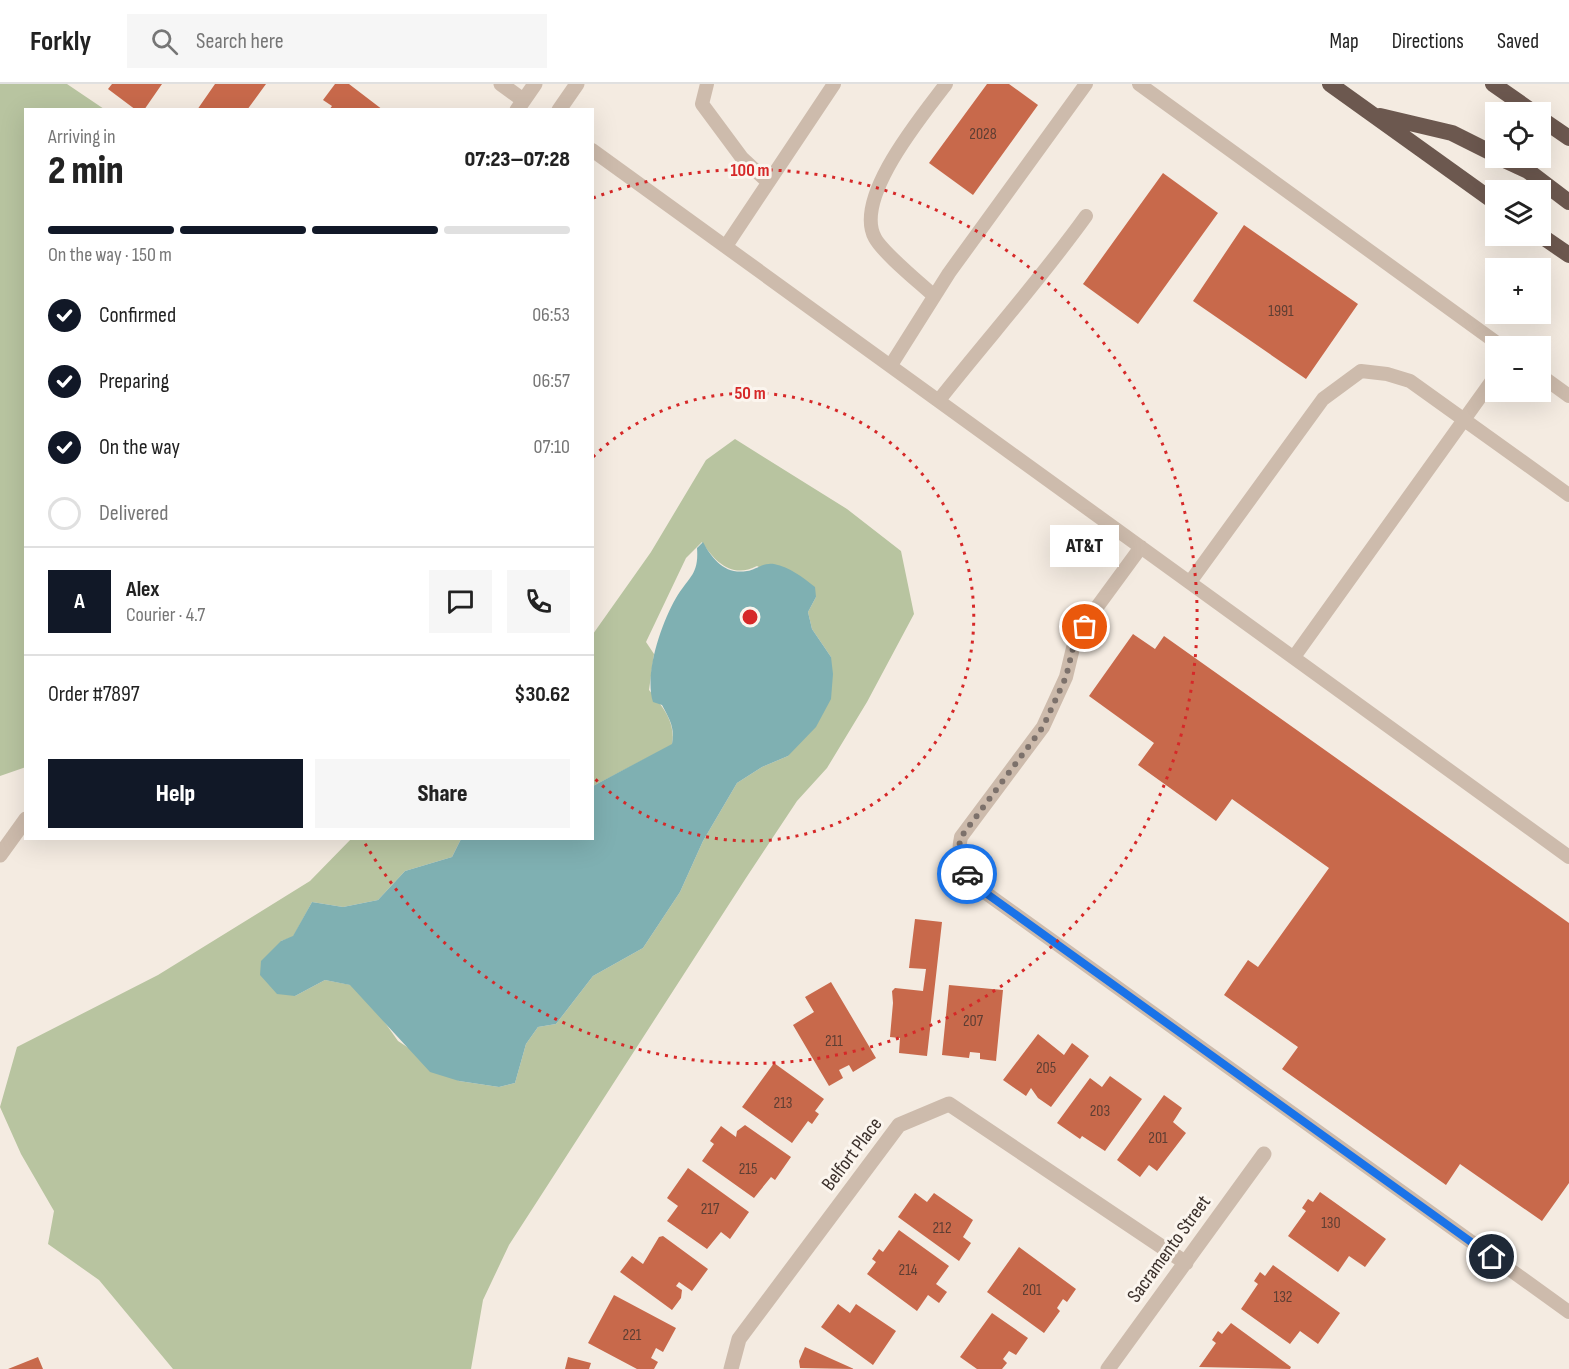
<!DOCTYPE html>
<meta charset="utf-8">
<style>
:root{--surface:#fff;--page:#f6f6f6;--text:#222;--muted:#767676;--line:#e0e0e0;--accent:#111827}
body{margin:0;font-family:"Sofia Sans Condensed",sans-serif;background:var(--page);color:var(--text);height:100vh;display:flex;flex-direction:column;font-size:22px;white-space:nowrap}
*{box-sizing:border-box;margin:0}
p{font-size:20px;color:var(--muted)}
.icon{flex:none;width:33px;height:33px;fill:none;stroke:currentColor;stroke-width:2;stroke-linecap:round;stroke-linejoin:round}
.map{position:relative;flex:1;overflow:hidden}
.drawer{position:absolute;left:24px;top:24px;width:570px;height:732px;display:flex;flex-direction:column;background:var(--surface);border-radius:0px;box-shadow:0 6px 24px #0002}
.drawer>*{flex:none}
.tools{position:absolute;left:1485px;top:18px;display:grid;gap:12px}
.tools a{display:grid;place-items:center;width:66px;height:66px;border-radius:0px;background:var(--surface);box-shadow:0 6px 24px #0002;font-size:30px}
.pin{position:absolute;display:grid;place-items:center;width:51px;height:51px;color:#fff;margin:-26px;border:3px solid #fff;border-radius:50%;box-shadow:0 2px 6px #0007}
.courier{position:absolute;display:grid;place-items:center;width:60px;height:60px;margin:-30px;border:4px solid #1a73e8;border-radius:50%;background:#fff;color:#222;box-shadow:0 2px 8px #0007}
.bubble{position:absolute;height:42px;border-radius:0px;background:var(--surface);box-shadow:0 6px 24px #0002;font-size:20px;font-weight:800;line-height:42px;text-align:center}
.summary em{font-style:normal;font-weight:800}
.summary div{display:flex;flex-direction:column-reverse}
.summary{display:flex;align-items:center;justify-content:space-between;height:102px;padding:0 24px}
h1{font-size:39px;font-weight:800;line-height:45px}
.bar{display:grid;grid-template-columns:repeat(4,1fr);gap:9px 6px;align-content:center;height:72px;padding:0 24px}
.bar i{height:8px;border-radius:4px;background:var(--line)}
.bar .selected{background:var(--accent)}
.bar p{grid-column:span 4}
.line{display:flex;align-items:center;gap:15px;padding:0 24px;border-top:2px solid var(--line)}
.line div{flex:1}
.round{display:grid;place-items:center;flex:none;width:63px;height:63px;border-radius:0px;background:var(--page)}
ol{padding:0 24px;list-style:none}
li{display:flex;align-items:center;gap:18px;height:66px}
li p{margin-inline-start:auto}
li .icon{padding:6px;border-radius:50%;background:var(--accent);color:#fff;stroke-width:4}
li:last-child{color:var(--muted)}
li i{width:33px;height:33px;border:3px solid var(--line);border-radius:50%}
.button{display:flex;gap:12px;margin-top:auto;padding:12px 24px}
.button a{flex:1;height:69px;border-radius:0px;background:var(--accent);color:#fff;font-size:24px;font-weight:800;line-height:69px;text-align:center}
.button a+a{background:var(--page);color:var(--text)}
header{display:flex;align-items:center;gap:36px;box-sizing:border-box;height:84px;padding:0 30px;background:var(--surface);border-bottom:2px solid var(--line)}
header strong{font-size:28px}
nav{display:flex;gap:33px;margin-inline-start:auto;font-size:21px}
.search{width:420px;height:54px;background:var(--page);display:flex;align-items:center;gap:15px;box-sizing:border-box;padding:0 21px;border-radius:0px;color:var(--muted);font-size:22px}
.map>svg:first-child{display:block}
.green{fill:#b8c4a0}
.water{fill:#7fb0b2}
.building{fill:#c8694b}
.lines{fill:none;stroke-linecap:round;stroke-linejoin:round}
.service{stroke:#cdbbac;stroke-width:14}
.minor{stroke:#cdbbac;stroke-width:15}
.tertiary{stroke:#cdbbac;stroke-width:15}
.trunk{stroke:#6c584f;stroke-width:16}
.done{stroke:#7c716b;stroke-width:6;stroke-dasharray:0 10.8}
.route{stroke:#1a73e8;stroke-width:8}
.ring{fill:none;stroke:#d62828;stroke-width:3;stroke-dasharray:3 6}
.labels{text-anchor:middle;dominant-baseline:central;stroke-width:6;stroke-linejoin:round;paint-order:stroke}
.number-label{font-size:16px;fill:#5e3e33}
.street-label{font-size:20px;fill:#3b302b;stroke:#fbf5ee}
.centre{fill:#d62828;stroke:#fbf5ee;stroke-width:3}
.ring-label{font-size:18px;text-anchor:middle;font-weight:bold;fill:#d62828;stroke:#fbf5ee;stroke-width:6;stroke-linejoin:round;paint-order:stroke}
</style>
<header>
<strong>Forkly</strong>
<div class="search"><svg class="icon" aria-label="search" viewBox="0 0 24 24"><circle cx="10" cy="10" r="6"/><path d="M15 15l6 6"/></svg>Search here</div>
<nav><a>Map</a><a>Directions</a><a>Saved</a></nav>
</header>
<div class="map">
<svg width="1569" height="1285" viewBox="0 0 1569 1285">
<rect width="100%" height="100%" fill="#f4ebe1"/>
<path class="green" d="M0 0H67L104 25 26 26V683L0 692Z
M735 355 847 425 901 467 914 530 867 618 827 684 797 717 746 794 509 1161 483 1216 471 1285H173L99 1196 48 1160 54 1127 21 1070 0 1023 17 963 158 891 310 797 352 754 461 755 452 773 405 787 378 816 343 823 312 818 293 853 281 857 295 912 325 896 351 901 376 926 398 957 459 997 499 1003 515 999 526 960 538 943 556 940 593 892 643 864 680 808 703 757 737 699 762 683 788 672 831 573 812 545 808 528 816 513 757 482C732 495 715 478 702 458L686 474 646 558 654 570 649 606C663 623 676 638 672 661L593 702V550L651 468 706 376Z"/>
<path class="water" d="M703 458C712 475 725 491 747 487 756 486 763 478 774 480 790 483 802 493 815 503L816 513 808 528 812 545 831 573 833 590 831 615 816 643 788 672 762 683 737 699 703 757 680 808 643 864 593 892 556 940 538 943 526 960 515 999 499 1003 459 997 430 988 350 901 325 896 295 912 277 910 260 891 261 877 281 857 293 852 312 818 343 823 378 816 405 787 452 773 461 755 592 754 593 702 672 660C675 644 670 636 662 621L653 618C644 590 661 540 676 514 689 492 699 491 697 464Z"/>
<path class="building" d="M112 0H162L144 26H136L108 5Z
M215 0H266L247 26H197Z
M335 0H349L383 26H329L332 22 323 16Z
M987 0H1009L1038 21 973 111 929 79Z
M1163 89 1218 129 1138 240 1083 200Z
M1244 141 1358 220 1306 295 1193 217Z
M1133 550 1155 565 1164 552 1569 839V1099L1542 1137 1460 1080 1446 1101 1282 985 1298 963 1224 911 1248 876 1258 883 1329 784 1232 715 1216 737 1138 681 1154 659 1089 612Z
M915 835 942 838 927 972 899 969 900 954 890 953 893 919 892 907 895 904 923 907 926 885 909 884Z
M831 898 876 974 853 988 849 981 839 986 843 994 829 1002 793 941 814 928 805 913Z
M949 901 1003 906 996 977 980 975V969L970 968 969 974 942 971Z
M1038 950 1064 971 1072 959 1089 972 1051 1023 1038 1014 1031 1004 1026 1012 1003 996Z
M774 979 824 1015 815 1027 819 1030 812 1040 808 1037 792 1059 742 1023Z
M1110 992 1142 1015 1105 1067 1082 1052 1080 1055 1057 1039 1090 994 1102 1003Z
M1164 1011 1182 1024 1173 1038 1186 1049 1157 1087 1149 1081 1140 1093 1117 1076Z
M745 1041 791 1073 775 1096 771 1093 754 1114 702 1077 714 1060 710 1057 721 1042 736 1053 737 1047Z
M688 1084 749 1128 730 1155 721 1148 707 1165 667 1137 678 1122 667 1114Z
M1320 1108 1386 1155 1365 1183 1349 1172 1338 1188 1288 1152 1306 1127 1302 1124 1308 1115 1313 1118Z
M915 1109 927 1118 934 1109 973 1136 963 1153 971 1159 959 1177 898 1133Z
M899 1146 949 1182 936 1200 947 1208 939 1219 928 1211 917 1227 867 1190 876 1178 872 1175 879 1165 883 1168Z
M663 1152 708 1185 692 1207 679 1198 676 1202 682 1206 681 1214 672 1226 620 1188 632 1172 643 1180 659 1153Z
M1019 1163 1076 1205 1067 1218 1063 1215 1057 1224 1060 1227 1044 1249 987 1208Z
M1273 1181 1340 1229 1318 1260 1300 1247 1290 1260 1241 1225 1258 1200 1254 1197 1260 1188 1265 1192Z
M614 1211 676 1244 663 1268 656 1264 651 1274 658 1278 654 1285H637L588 1259Z
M838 1220 850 1229 856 1220 896 1247 873 1281 821 1243Z
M992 1229 1028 1254 1016 1271 1009 1267 1003 1275 1007 1279 1002 1285H977L960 1273Z
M1231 1239 1291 1283 1290 1285 1199 1283 1216 1259 1212 1256 1218 1247 1222 1250Z
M805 1263 854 1285 800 1284 799 1277Z
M38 1273 43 1285H8Z
M568 1273 591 1279 589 1285H565Z"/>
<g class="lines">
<path class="service" d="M707 0 702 20 742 74 768 98
M1139 0 1501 262
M592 66 1569 773
M726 162 834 0
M934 212C920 199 883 169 875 154 853 114 922 32 946 0
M891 281 949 189 1086 0
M1540 291 1569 312
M939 316C988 254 1040 196 1086 132
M1141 463 1097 523 1073 564 1066 593 1043 643 961 753C956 775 963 785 976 802L1569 1228
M1190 498 1323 315 1361 287 1387 290 1410 297 1569 411
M1294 573 1496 291"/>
<path class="minor" d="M501 0 523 16
M731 1285 739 1255 899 1041 949 1020 1186 1179
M1108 1285 1264 1070"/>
<path class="tertiary" d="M517 26 535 0
M559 26 577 0
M0 771 26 735"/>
<path class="trunk" d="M1330 0 1496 119
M1493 0 1533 28
M1380 32 1452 49 1496 71
M1540 34 1569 54
M1500 74 1528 87 1569 118
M1540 151 1569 171"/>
</g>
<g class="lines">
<path class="done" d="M967 790C959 777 957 769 961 753L1043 643 1066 593 1073 564 1085 543"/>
<path class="route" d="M967 790 976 802 1492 1173"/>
</g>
<g class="ring">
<path d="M593 373A224 224 0 1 1 593 693"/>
<path d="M593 114A447 447 0 1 1 363 756"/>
</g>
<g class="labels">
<g class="number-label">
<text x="983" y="50">2028</text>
<text x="1281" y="227">1991</text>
<text x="973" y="937">207</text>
<text x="834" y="957">211</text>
<text x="1046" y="984">205</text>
<text x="783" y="1019">213</text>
<text x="1100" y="1027">203</text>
<text x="1158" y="1054">201</text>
<text x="748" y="1085">215</text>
<text x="710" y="1125">217</text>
<text x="1331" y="1139">130</text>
<text x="942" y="1144">212</text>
<text x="908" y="1186">214</text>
<text x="1032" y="1206">201</text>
<text x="1283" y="1213">132</text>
<text x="632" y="1251">221</text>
</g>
<g class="street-label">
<text transform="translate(852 1070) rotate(-53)">Belfort Place</text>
<text transform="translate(1169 1165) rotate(-54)">Sacramento Street</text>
</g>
</g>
<circle cx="750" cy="533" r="9" class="centre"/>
<g class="ring-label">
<text x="750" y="92">100 m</text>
<text x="750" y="315">50 m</text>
</g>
</svg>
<div class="tools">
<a><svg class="icon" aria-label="locate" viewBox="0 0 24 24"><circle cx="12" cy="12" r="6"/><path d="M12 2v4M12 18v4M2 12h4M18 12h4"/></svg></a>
<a><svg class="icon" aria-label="layers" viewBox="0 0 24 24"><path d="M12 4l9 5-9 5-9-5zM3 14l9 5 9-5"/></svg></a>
<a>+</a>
<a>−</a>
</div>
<div class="pin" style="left:1085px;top:543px;background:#ea580c"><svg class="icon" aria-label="bag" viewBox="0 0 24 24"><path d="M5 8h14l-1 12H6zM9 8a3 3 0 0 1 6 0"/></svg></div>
<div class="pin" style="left:1492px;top:1173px;background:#1f2937"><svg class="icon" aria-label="home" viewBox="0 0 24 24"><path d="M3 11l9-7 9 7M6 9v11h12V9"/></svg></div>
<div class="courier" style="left:967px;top:790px"><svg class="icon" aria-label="car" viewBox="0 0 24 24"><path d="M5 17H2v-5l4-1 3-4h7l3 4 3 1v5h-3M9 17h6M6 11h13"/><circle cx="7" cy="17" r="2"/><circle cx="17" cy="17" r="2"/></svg></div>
<div class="bubble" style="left:1050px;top:441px;width:69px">AT&amp;T</div>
<section class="drawer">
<div class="summary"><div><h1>2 min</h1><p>Arriving in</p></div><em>07:23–07:28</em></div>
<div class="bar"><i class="selected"></i><i class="selected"></i><i class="selected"></i><i></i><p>On the way · 150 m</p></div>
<ol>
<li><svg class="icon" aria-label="check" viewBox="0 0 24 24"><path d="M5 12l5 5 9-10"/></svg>Confirmed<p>06:53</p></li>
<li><svg class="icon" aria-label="check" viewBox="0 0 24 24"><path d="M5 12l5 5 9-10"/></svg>Preparing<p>06:57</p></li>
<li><svg class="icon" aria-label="check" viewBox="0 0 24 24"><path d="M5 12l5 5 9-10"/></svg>On the way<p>07:10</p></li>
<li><i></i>Delivered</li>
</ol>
<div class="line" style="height:108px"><b class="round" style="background:var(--accent);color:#fff">A</b><div><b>Alex</b><p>Courier · 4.7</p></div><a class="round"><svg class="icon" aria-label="chat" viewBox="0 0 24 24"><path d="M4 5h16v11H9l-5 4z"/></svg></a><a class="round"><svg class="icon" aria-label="phone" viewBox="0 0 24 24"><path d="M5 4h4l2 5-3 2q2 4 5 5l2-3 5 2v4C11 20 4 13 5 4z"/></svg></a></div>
<div class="line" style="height:78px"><div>Order #7897</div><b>$30.62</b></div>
<div class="button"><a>Help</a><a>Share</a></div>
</section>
</div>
